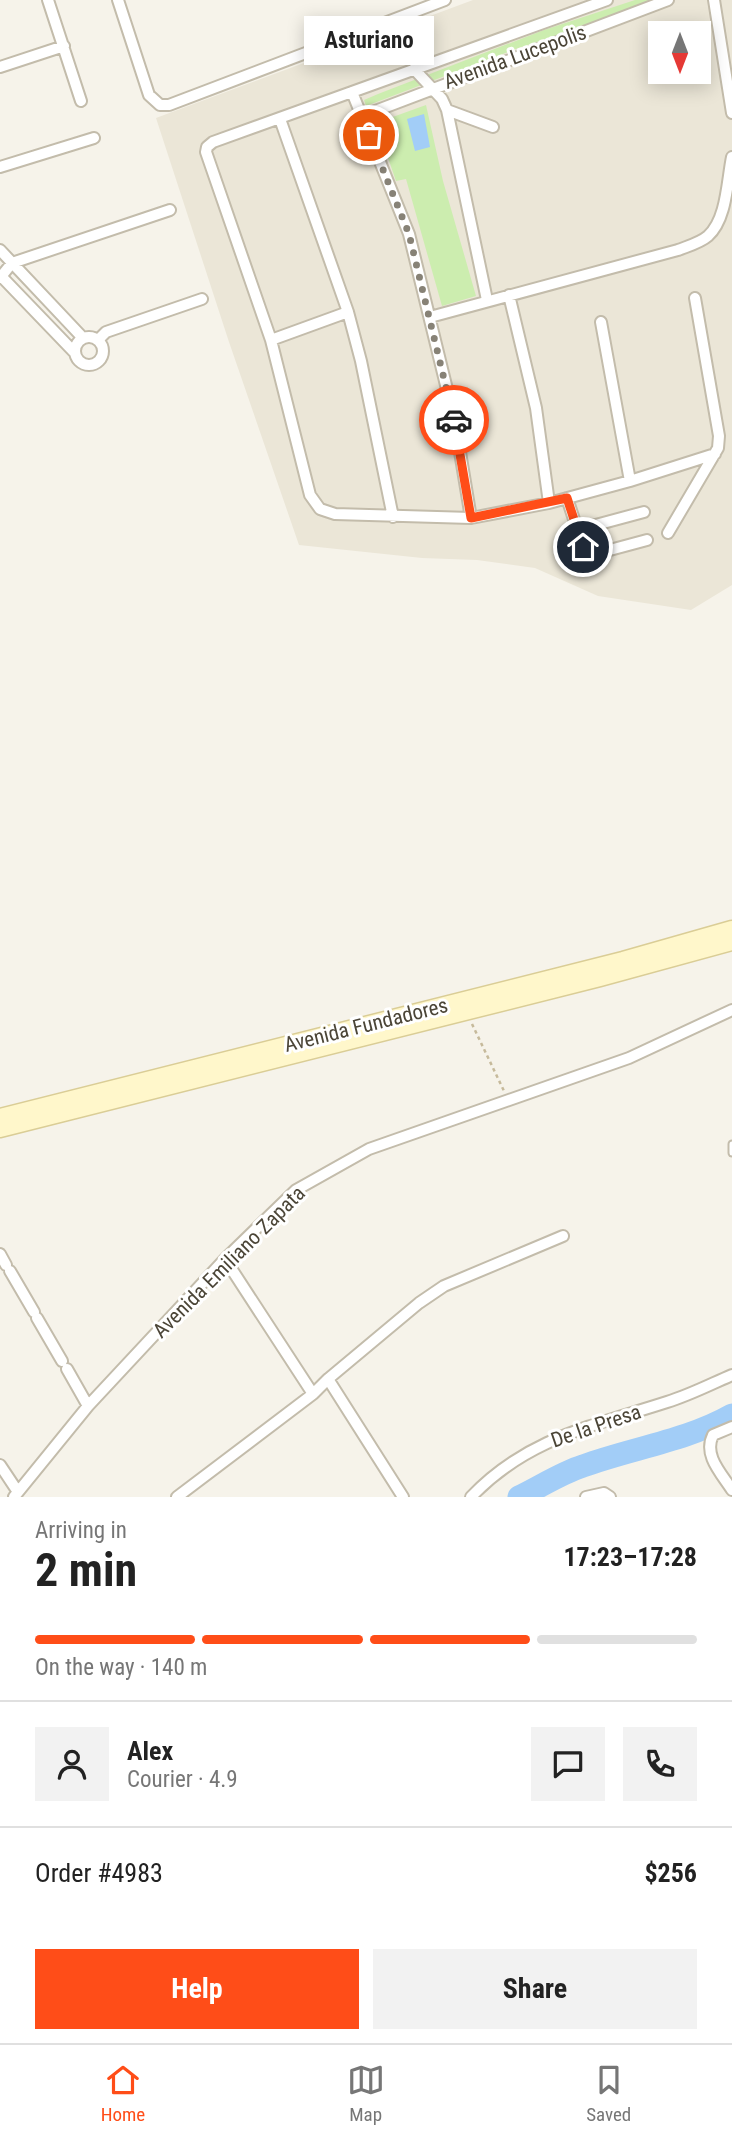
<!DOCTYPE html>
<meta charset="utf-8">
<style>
:root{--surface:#fff;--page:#f2f2f2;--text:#222;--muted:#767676;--line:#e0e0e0;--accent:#ff4d18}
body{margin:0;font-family:"Roboto Condensed",sans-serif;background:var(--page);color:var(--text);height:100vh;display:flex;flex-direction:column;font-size:26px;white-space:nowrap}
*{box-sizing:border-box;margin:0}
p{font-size:23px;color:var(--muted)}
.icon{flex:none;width:38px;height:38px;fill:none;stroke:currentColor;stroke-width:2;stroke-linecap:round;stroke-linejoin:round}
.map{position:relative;height:1497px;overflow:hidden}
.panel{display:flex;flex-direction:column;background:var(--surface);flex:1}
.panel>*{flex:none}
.needle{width:46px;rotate:180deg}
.tools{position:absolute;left:648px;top:21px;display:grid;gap:14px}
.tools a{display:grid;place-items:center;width:63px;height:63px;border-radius:0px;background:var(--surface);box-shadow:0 4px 18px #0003;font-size:35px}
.pin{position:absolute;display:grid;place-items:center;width:60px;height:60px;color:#fff;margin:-30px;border:4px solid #fff;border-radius:50%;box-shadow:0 2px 7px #0007}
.courier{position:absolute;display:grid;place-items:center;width:70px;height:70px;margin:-35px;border:5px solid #ff4d18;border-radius:50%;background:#fff;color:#222;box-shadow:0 2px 9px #0007}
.bubble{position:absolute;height:49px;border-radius:0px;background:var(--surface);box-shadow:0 4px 18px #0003;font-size:23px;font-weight:700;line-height:49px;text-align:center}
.head em{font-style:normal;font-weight:700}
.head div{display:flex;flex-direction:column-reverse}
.head{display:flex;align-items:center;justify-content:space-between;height:119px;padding:0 35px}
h1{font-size:46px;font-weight:700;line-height:52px}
.bar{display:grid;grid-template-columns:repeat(4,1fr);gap:10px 7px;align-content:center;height:84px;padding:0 35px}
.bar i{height:9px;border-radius:5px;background:var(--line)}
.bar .current{background:var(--accent)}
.bar p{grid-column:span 4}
.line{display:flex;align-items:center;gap:18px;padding:0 35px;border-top:2px solid var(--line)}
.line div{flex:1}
.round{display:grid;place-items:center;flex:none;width:74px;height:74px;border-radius:0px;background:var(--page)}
.action{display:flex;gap:14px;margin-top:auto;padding:14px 35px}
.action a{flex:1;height:80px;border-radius:0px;background:var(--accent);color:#fff;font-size:28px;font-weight:700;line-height:80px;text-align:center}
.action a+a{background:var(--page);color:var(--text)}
.dock{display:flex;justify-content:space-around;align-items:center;height:98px;border-top:2px solid var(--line);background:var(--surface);font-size:19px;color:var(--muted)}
.dock a{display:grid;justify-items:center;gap:4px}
.dock .current{color:var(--accent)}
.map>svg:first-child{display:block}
.residential{fill:#ebe6d7;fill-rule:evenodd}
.green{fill:#ccedaf}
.water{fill:#a2cdf7}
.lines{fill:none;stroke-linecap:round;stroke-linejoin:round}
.river{stroke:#a2cdf7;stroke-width:23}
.lane-casing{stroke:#c3bcab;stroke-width:9}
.street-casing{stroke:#c3bcab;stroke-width:14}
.secondary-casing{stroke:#dacd96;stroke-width:19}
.path{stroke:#c6ba9b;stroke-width:2.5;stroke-dasharray:3.5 3.5;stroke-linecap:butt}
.lane{stroke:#fff;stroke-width:5}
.street{stroke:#fff;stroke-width:10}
.secondary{stroke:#fff7cb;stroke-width:16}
.done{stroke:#878276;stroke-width:7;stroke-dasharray:0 12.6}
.route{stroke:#ff4d18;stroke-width:9}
.labels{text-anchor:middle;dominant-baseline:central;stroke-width:6;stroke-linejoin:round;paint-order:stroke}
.street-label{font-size:21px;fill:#4b4537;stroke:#fff}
</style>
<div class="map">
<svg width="732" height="1497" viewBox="0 0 732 1497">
<rect width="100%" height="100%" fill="#f6f3ea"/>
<path class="residential" d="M473 0H732V585L691 610 598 596 535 568 477 560 422 558 299 545 229 342 156 118ZM660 33H698V72H660Z"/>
<path class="green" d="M635 0H660L513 50 366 106 364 100 378 94 544 30Z
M426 105 443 181 476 296 442 306 406 179 396 181 376 123Z"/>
<path class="water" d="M424 114 430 147 415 151 407 119Z"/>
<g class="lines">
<path class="river" d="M519 1497C540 1487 561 1473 583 1466 632 1448 686 1441 732 1415"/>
<defs>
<path id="lane" d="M732 1144V1153"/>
<path id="street" d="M48 0 81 101
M118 0 149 95 160 105H169L445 0
M607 0 213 142 207 147 206 152 271 340 310 495 320 509 335 514 471 518 549 503 630 481 715 454
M714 0 732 113
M0 67 64 46
M414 69 442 99 447 110 487 300
M352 92 409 234 455 422 471 518
M447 110 493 127
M362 116 668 0
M280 119 348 312 361 361 393 517
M0 167 94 138
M0 250 83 338
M0 275 75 353
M0 278 12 263 170 210
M509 295 536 408 549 503
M430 317 678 250C688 246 700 243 708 236 727 219 727 181 732 157
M601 322 630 481
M75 351a14 14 0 1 1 28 0a14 14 0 1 1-28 0Z
M98 340 106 332 202 299
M271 340 348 312
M567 498 583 547 587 552 595 554 647 540
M577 530 644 512
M668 533 718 448 719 436 695 298
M0 1254 6 1265
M225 1259 313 1394
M10 1271 34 1312
M37 1318 62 1361
M67 1369 88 1406
M328 1379 403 1497
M732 1427 713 1435C703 1455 721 1473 732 1490
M0 1465 18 1492
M14 1497 88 1406 225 1259 296 1190 369 1149 629 1058 732 1010
M177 1497 313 1394 328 1379 419 1303 444 1286 563 1236
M471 1497C527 1438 593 1426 667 1402 690 1395 711 1384 732 1375
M586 1497 604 1493 610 1497"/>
<path id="secondary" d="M0 1117 623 960 732 929
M0 1129 600 978 732 942"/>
</defs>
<use href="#lane" class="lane-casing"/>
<use href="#street" class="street-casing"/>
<use href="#secondary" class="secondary-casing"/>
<path class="path" d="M472 1024 504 1091"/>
<use href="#lane" class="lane"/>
<use href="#street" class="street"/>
<use href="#secondary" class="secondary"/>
</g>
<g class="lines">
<path class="done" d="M369 135 409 234 454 420"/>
<path class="route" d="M454 420 471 518 567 498 583 547"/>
</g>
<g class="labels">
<g class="street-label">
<text transform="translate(515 57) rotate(-20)">Avenida Lucepolis</text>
<text transform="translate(366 1025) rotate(-14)">Avenida Fundadores</text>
<text transform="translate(229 1262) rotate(-45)">Avenida Emiliano Zapata</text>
<text transform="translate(596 1426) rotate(-19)">De la Presa</text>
</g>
</g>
</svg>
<div class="tools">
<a><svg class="needle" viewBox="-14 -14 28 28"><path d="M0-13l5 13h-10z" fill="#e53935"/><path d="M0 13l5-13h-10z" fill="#767676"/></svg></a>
</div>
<div class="pin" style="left:369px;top:135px;background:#ea580c"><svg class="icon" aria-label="bag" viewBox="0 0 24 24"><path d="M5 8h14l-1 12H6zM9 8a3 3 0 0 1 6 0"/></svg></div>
<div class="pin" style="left:583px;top:547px;background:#1f2937"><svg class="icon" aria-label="home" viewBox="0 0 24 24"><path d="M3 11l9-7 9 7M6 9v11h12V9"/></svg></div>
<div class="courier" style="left:454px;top:420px"><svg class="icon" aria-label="car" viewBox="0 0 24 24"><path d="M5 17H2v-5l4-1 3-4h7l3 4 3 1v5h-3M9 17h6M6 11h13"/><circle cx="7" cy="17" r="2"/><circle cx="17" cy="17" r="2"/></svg></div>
<div class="bubble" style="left:304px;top:16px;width:130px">Asturiano</div>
</div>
<section class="panel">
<div class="head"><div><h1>2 min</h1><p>Arriving in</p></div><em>17:23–17:28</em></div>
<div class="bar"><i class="current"></i><i class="current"></i><i class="current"></i><i></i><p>On the way · 140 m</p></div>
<div class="line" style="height:126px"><a class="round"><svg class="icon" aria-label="person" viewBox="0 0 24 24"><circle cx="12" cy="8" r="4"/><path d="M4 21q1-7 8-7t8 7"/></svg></a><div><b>Alex</b><p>Courier · 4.9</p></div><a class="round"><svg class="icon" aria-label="chat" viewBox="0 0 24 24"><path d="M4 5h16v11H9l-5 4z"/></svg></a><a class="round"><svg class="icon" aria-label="phone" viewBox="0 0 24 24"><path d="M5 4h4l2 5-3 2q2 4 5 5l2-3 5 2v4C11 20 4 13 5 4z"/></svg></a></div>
<div class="line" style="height:91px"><div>Order #4983</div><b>$256</b></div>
<div class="action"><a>Help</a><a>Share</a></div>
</section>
<nav class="dock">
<a class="current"><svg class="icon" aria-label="home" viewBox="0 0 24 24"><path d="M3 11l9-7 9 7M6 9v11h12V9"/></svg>Home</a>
<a><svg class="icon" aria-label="map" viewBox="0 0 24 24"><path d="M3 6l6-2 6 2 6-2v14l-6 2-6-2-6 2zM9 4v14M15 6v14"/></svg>Map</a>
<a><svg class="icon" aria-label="saved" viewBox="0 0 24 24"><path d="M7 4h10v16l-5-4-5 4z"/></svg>Saved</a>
</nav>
